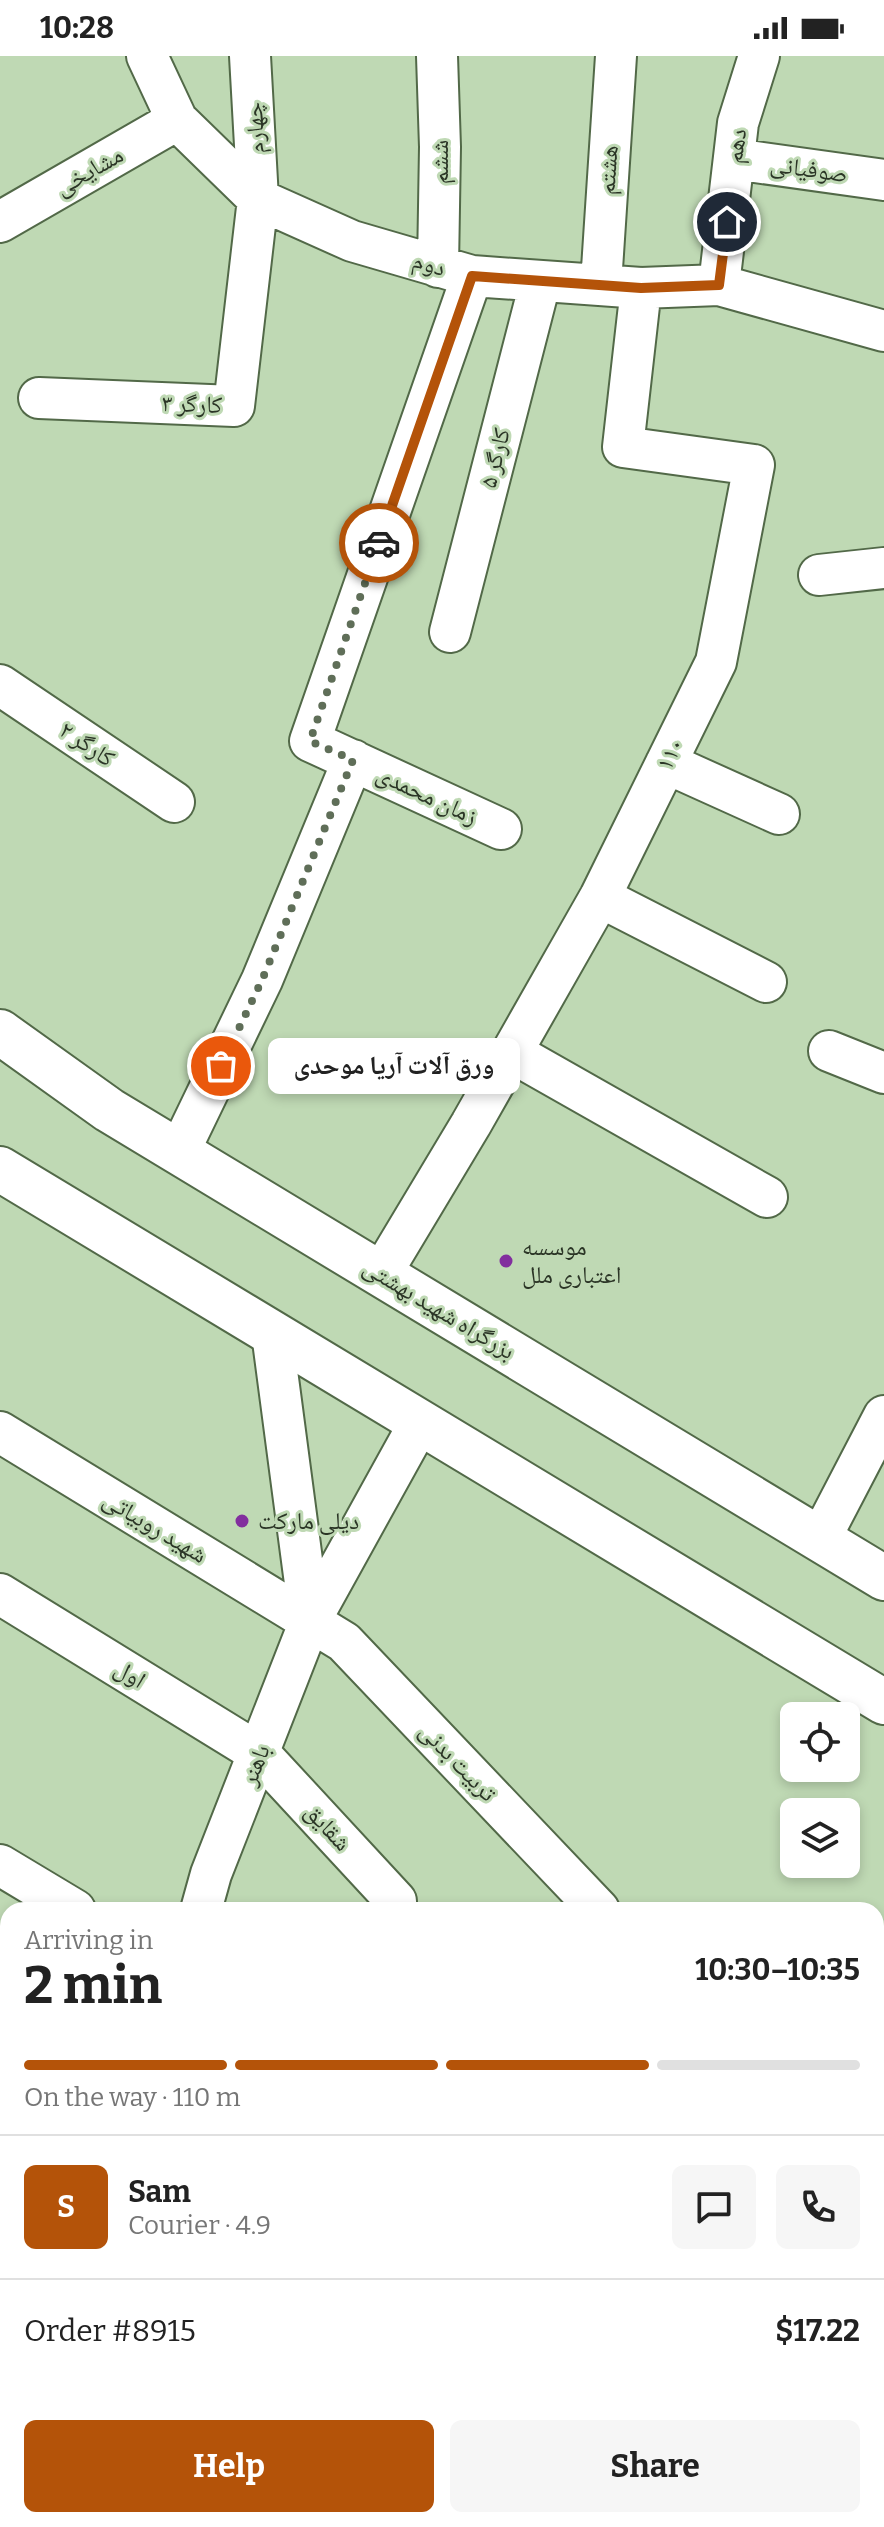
<!DOCTYPE html>
<meta charset="utf-8">
<style>
:root{--surface:#fff;--page:#f6f6f6;--text:#222;--muted:#767676;--line:#e0e0e0;--accent:#b45309}
body{margin:0;font-family:Bitter,"Noto Naskh Arabic",serif;background:var(--page);color:var(--text);height:100vh;display:flex;flex-direction:column;font-size:30px;white-space:nowrap}
*{box-sizing:border-box;margin:0}
p{font-size:26px;color:var(--muted)}
.icon{flex:none;width:44px;height:44px;fill:none;stroke:currentColor;stroke-width:2;stroke-linecap:round;stroke-linejoin:round}
.map{position:relative;flex:1;overflow:hidden}
.drawer{position:absolute;left:0px;top:1846px;width:884px;height:626px;display:flex;flex-direction:column;background:var(--surface);border-radius:24px 24px 0 0;box-shadow:0 4px 12px #0003}
.drawer>*{flex:none}
.controls{position:absolute;left:780px;top:1646px;display:grid;gap:16px}
.controls a{display:grid;place-items:center;width:80px;height:80px;border-radius:12px;background:var(--surface);box-shadow:0 4px 12px #0003;font-size:40px}
.pin{position:absolute;display:grid;place-items:center;width:68px;height:68px;color:#fff;margin:-34px;border:4px solid #fff;border-radius:50%;box-shadow:0 2px 8px #0007}
.courier{position:absolute;display:grid;place-items:center;width:80px;height:80px;margin:-40px;border:6px solid #b45309;border-radius:50%;background:#fff;color:#222;box-shadow:0 2px 10px #0007}
.bubble{position:absolute;height:56px;border-radius:12px;background:var(--surface);box-shadow:0 4px 12px #0003;font-size:26px;font-weight:700;line-height:56px;text-align:center}
.head em{font-style:normal;font-weight:700}
.head div{display:flex;flex-direction:column-reverse}
.head{display:flex;align-items:center;justify-content:space-between;height:136px;padding:0 24px}
h1{font-size:52px;font-weight:700;line-height:60px}
.bar{display:grid;grid-template-columns:repeat(4,1fr);gap:12px 8px;align-content:center;height:96px;padding:0 24px}
.bar i{height:10px;border-radius:6px;background:var(--line)}
.bar .active{background:var(--accent)}
.bar p{grid-column:span 4}
.line{display:flex;align-items:center;gap:20px;padding:0 24px;border-top:2px solid var(--line)}
.line div{flex:1}
.round{display:grid;place-items:center;flex:none;width:84px;height:84px;border-radius:12px;background:var(--page)}
.primary-button{display:flex;gap:16px;margin-top:auto;padding:16px 24px}
.primary-button a{flex:1;height:92px;border-radius:12px;background:var(--accent);color:#fff;font-size:32px;font-weight:700;line-height:92px;text-align:center}
.primary-button a+a{background:var(--page);color:var(--text)}
.status{display:flex;justify-content:space-between;align-items:center;height:56px;padding:0 40px;background:var(--surface);direction:ltr}
.status svg{height:22px;fill:currentColor}
.map>svg:first-child{display:block}
.lines{fill:none;stroke-linecap:round;stroke-linejoin:round}
.street-casing{stroke:#526948;stroke-width:44}
.highway-casing{stroke:#526948;stroke-width:48}
.street{stroke:#fff;stroke-width:40}
.highway{stroke:#fff;stroke-width:44}
.done{stroke:#5f6e58;stroke-width:8;stroke-dasharray:0 14.4}
.route{stroke:#b45309;stroke-width:10}
.poi-dot{fill:#822f9e;stroke:#bfd9b4;stroke-width:3}
.labels{text-anchor:middle;dominant-baseline:central;stroke-width:6;stroke-linejoin:round;paint-order:stroke}
.street-label{font-size:24px;fill:#2b3526;stroke:#bfd9b4}
.poi-label{font-size:24px;fill:#2b3526;stroke:#bfd9b4;text-anchor:start}
</style>
<div class="status"><b>10:28</b><svg viewBox="0 0 49 12"><path d="M0 12V9h3v3zM5 12V6h3v6zM10 12V3h3v9zM15 12V0h3v12zM26 1h20v11H26zM47 4h2v5h-2z"/></svg></div>
<div class="map">
<svg width="884" height="2471" viewBox="0 0 884 2471">
<rect width="100%" height="100%" fill="#bfd9b4"/>
<g class="lines">
<defs>
<path id="street" d="M147 0 177 64 258 143 352 185 472 220 641 232 719 229 884 275
M437 0 440 91 438 211
M734 103 884 124
M0 166 177 64
M472 220 310 685 501 773
M601 228 616 0
M719 229 738 67 759 0
M39 342 234 350 258 143 250 0
M819 519 884 512
M450 576 540 227
M0 629 174 746
M666 707 779 758
M600 841 766 926
M829 995 884 1017
M513 997 767 1141
M179 1096 262 924 353 704
M381 1218 471 1068 600 841 716 606 754 409 623 391 641 232
M272 1277 310 1565
M0 1376 344 1586 599 1854
M820 1483 884 1360
M0 1538 260 1698 396 1845
M0 1809 75 1854
M201 1854 211 1818 310 1565 420 1366
M876 2043 884 2035
M0 2224 8 2228
M876 2259 884 2252
M145 2464 156 2471
M410 2464 422 2471
M772 2464 778 2471
M554 2471 560 2464"/>
<path id="highway" d="M0 976 109 1054 884 1522
M0 1113 884 1646"/>
</defs>
<use href="#street" class="street-casing"/>
<use href="#highway" class="highway-casing"/>
<use href="#street" class="street"/>
<use href="#highway" class="highway"/>
</g>
<g class="lines">
<path class="done" d="M221 1010 262 924 353 704 310 685 379 487"/>
<path class="route" d="M379 487 472 220 641 232 719 229 727 166"/>
</g>
<g class="poi-dot">
<circle cx="506" cy="1205" r="8"/>
<circle cx="242" cy="1465" r="8"/>
</g>
<g class="labels">
<g class="street-label">
<text transform="translate(255 72) rotate(-93)">چهارم</text>
<text transform="translate(736 90) rotate(-82)">دهم</text>
<text transform="translate(440 106) rotate(-90)">ششم</text>
<text transform="translate(809 113) rotate(8)">صوفیانی</text>
<text transform="translate(608 114) rotate(-86)">هشتم</text>
<text transform="translate(89 115) rotate(-30)">مشایخی</text>
<text transform="translate(429 208) rotate(16)">دوم</text>
<text transform="translate(192 348) rotate(2)">کارگر ۳</text>
<text transform="translate(495 402) rotate(-76)">کارگر ۵</text>
<text transform="translate(87 688) rotate(34)">کارگر ۲</text>
<text transform="translate(670 698) rotate(-64)">۱۱۰</text>
<text transform="translate(427 739) rotate(25)">زمان محمدی</text>
<text transform="translate(439 1253) rotate(31)">بزرگراه شهید بهشتی</text>
<text transform="translate(155 1471) rotate(31)">شهید روبیاتی</text>
<text transform="translate(130 1618) rotate(32)">اول</text>
<text transform="translate(458 1706) rotate(46)">تربیت بدنی</text>
<text transform="translate(255 1709) rotate(-68)">باهنر</text>
<text transform="translate(328 1771) rotate(47)">شقایق</text>
</g>
<g class="poi-label">
<text x="522" y="1191">موسسه<tspan x="522" dy="28">اعتباری ملل</tspan></text>
<text x="258" y="1465">دیلی مارکت</text>
</g>
</g>
</svg>
<div class="controls">
<a><svg class="icon" aria-label="locate" viewBox="0 0 24 24"><circle cx="12" cy="12" r="6"/><path d="M12 2v4M12 18v4M2 12h4M18 12h4"/></svg></a>
<a><svg class="icon" aria-label="layers" viewBox="0 0 24 24"><path d="M12 4l9 5-9 5-9-5zM3 14l9 5 9-5"/></svg></a>
</div>
<div class="pin" style="left:221px;top:1010px;background:#ea580c"><svg class="icon" aria-label="bag" viewBox="0 0 24 24"><path d="M5 8h14l-1 12H6zM9 8a3 3 0 0 1 6 0"/></svg></div>
<div class="pin" style="left:727px;top:166px;background:#1f2937"><svg class="icon" aria-label="home" viewBox="0 0 24 24"><path d="M3 11l9-7 9 7M6 9v11h12V9"/></svg></div>
<div class="courier" style="left:379px;top:487px"><svg class="icon" aria-label="car" viewBox="0 0 24 24"><path d="M5 17H2v-5l4-1 3-4h7l3 4 3 1v5h-3M9 17h6M6 11h13"/><circle cx="7" cy="17" r="2"/><circle cx="17" cy="17" r="2"/></svg></div>
<div class="bubble" style="left:268px;top:982px;width:252px">ورق آلات آریا موحدی</div>
<section class="drawer">
<div class="head"><div><h1>2 min</h1><p>Arriving in</p></div><em>10:30–10:35</em></div>
<div class="bar"><i class="active"></i><i class="active"></i><i class="active"></i><i></i><p>On the way · 110 m</p></div>
<div class="line" style="height:144px"><b class="round" style="background:var(--accent);color:#fff">S</b><div><b>Sam</b><p>Courier · 4.9</p></div><a class="round"><svg class="icon" aria-label="chat" viewBox="0 0 24 24"><path d="M4 5h16v11H9l-5 4z"/></svg></a><a class="round"><svg class="icon" aria-label="phone" viewBox="0 0 24 24"><path d="M5 4h4l2 5-3 2q2 4 5 5l2-3 5 2v4C11 20 4 13 5 4z"/></svg></a></div>
<div class="line" style="height:104px"><div>Order #8915</div><b>$17.22</b></div>
<div class="primary-button"><a>Help</a><a>Share</a></div>
</section>
</div>
